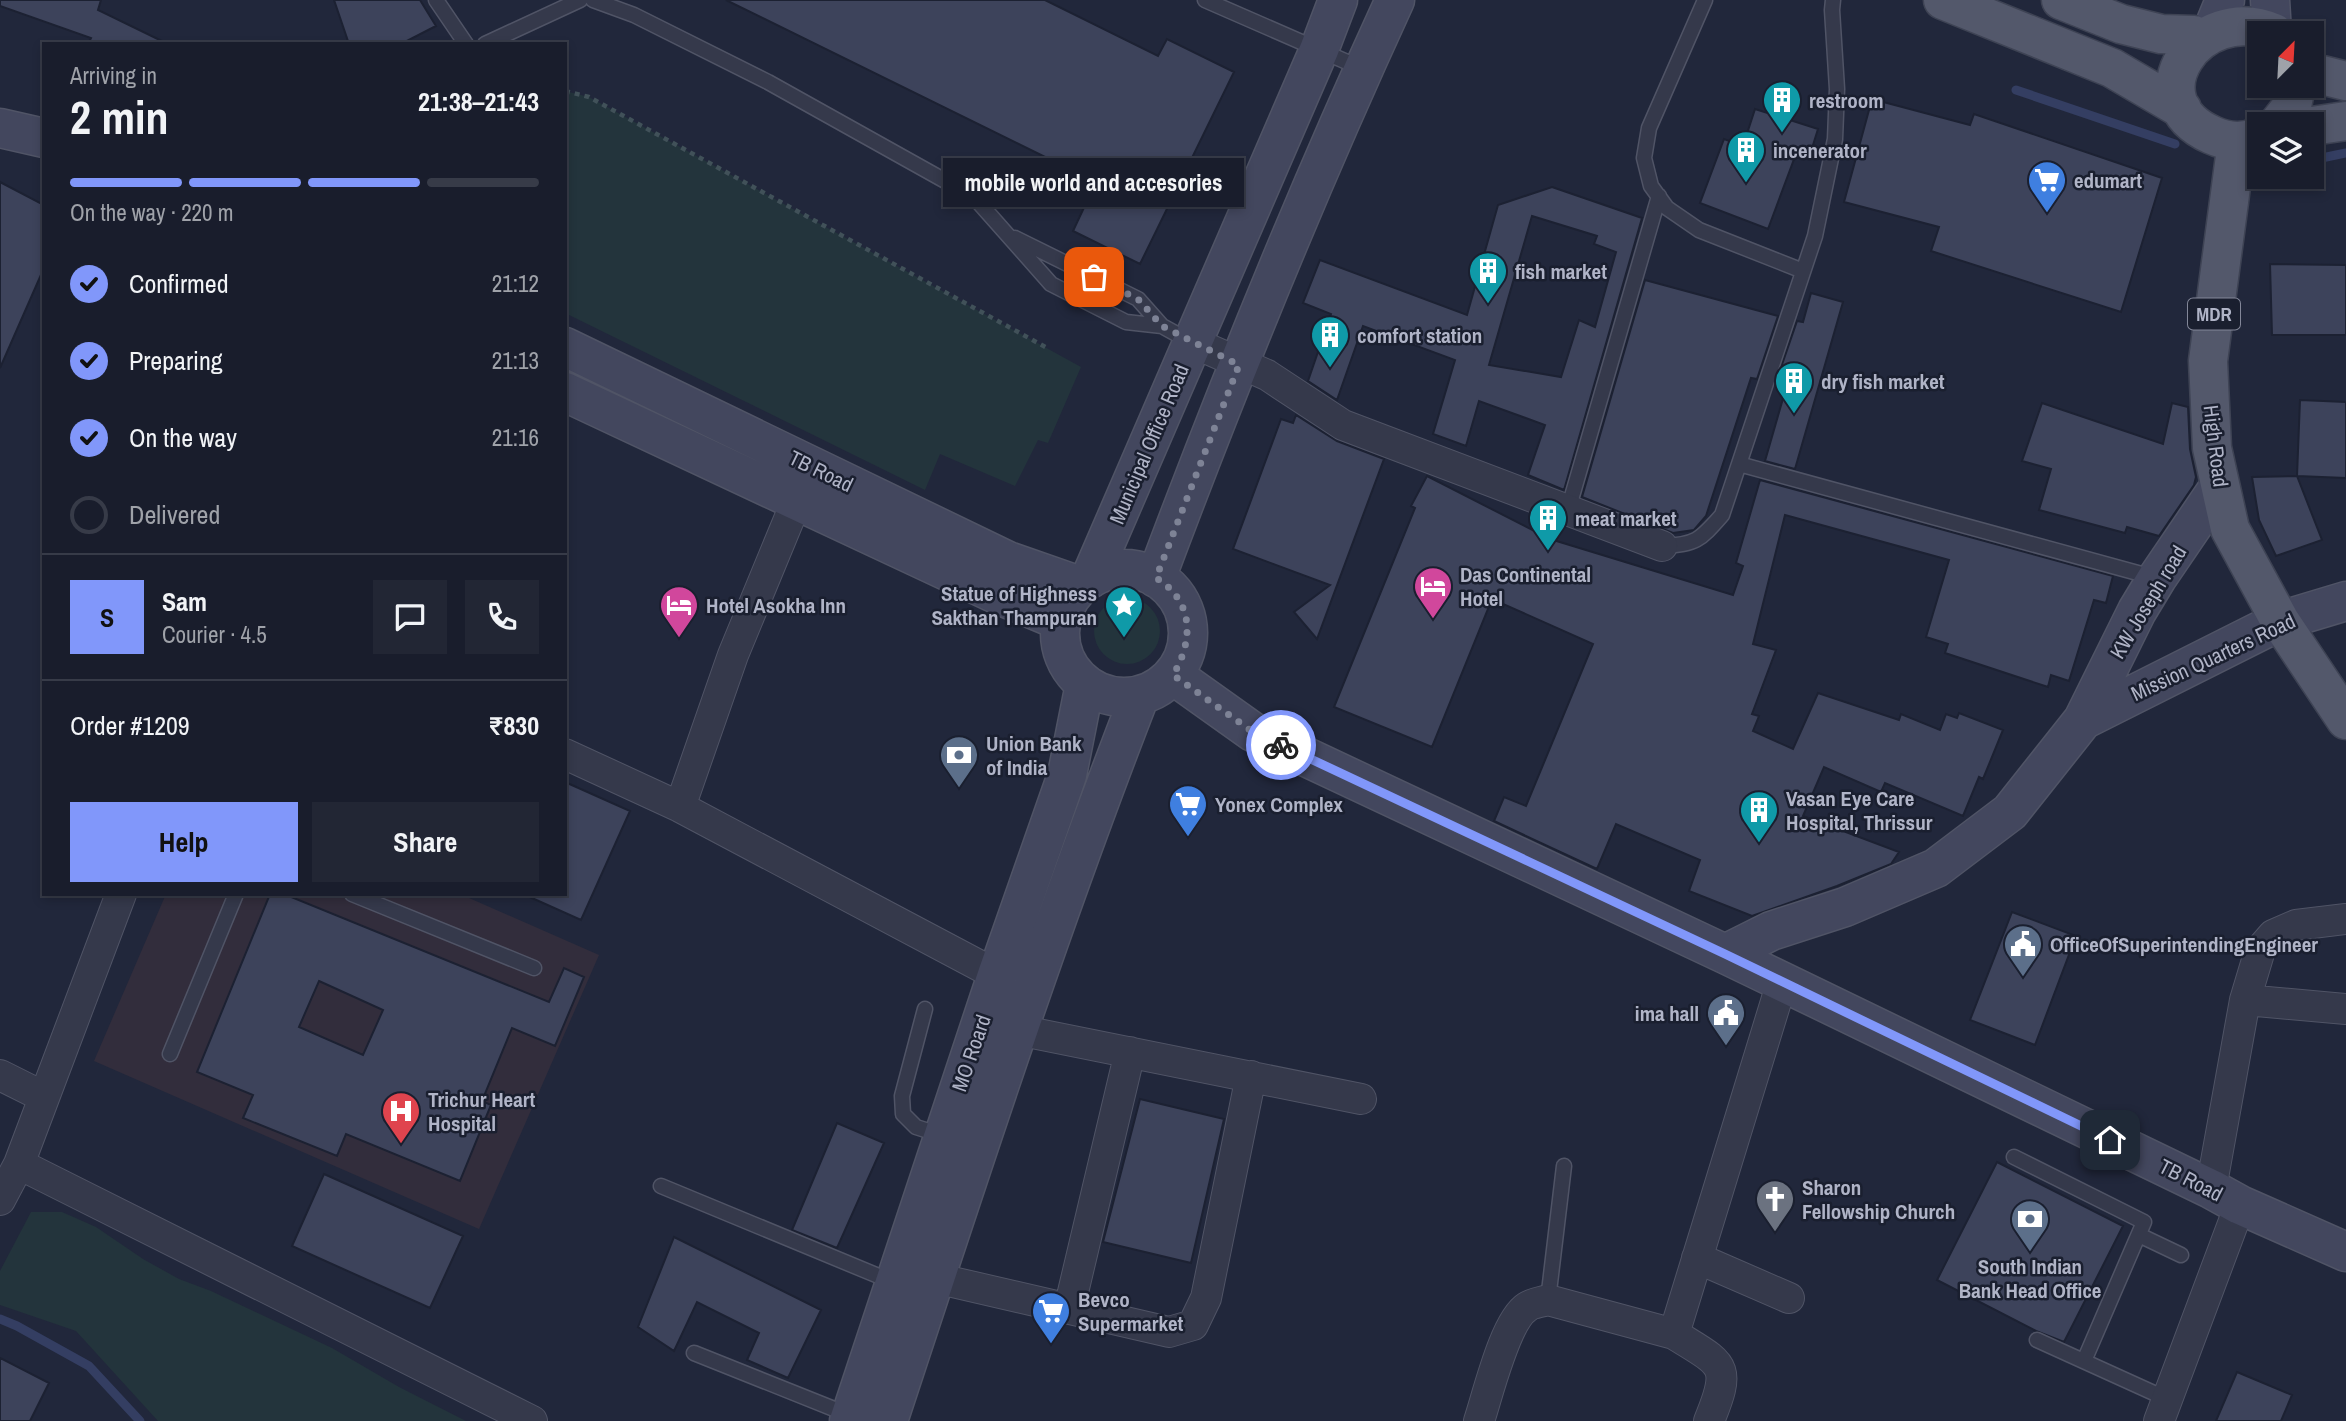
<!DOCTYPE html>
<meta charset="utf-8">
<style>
:root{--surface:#191d2c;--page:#222634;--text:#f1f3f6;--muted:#9fa2a9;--line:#373b48;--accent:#8197fa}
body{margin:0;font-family:"Archivo Narrow",sans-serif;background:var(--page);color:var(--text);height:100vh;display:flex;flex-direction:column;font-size:26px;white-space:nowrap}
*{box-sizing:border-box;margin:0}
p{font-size:23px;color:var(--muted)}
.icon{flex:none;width:38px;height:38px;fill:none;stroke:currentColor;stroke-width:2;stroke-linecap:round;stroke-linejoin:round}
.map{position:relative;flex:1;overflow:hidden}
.sheet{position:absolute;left:42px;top:42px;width:525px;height:854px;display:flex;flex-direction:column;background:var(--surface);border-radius:0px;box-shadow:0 4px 10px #0003,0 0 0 2px var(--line)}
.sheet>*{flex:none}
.needle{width:46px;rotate:24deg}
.fabs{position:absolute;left:2247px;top:21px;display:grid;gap:14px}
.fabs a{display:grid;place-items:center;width:77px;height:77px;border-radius:0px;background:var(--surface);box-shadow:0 4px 10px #0003,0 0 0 2px var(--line);font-size:35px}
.pin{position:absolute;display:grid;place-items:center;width:60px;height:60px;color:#fff;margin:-30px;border-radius:14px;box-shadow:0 4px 10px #0006}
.courier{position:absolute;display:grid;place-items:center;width:70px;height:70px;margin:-35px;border:5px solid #8197fa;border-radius:50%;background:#fff;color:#222;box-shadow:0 2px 9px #0007}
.bubble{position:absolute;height:49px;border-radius:0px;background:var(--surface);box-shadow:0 4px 10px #0003,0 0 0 2px var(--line);font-size:23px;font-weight:700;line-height:49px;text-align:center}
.head em{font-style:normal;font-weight:700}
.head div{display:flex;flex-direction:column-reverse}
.head{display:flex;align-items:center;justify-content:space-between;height:119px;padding:0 28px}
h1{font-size:46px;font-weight:700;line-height:52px}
.bar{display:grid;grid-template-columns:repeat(4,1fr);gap:10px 7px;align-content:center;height:84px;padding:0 28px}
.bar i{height:9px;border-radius:5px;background:var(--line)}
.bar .selected{background:var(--accent)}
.bar p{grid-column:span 4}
.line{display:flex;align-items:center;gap:18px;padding:0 28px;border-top:2px solid var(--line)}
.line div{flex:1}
.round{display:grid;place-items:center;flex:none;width:74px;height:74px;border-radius:0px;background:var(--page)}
ol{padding:0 28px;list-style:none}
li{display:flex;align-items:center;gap:21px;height:77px}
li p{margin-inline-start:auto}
li .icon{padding:7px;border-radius:50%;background:var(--accent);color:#111;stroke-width:4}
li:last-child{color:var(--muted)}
li i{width:38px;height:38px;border:4px solid var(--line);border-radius:50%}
.button{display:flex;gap:14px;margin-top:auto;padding:14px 28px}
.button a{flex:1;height:80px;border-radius:0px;background:var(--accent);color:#111;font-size:28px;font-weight:700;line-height:80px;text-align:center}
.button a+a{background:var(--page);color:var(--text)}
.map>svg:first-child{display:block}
.medical{fill:#322d3c}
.green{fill:#23343c}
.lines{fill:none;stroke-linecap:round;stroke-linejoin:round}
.stream{stroke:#343e62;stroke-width:9}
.building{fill:#3d435b;stroke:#1c2132;stroke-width:2;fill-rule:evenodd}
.lane-casing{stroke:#505466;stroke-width:17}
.street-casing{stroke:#505466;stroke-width:32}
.secondary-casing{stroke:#505466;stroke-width:41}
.primary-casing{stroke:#3e4354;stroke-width:41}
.path{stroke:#415159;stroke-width:4.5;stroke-dasharray:5 5;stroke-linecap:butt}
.lane{stroke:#35394b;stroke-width:14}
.street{stroke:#35394b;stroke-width:30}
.secondary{stroke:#43475e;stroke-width:38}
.primary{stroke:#53586b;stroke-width:38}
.done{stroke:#7e8396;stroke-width:7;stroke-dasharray:0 12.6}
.route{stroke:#8197fa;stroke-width:9}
.labels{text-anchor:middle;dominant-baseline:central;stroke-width:5;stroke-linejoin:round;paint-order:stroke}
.shield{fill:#1a1f2f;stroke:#838799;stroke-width:2}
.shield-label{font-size:19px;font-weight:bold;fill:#b0b4c7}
.poi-label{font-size:21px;font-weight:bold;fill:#b0b4c7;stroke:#1a1f2f;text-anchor:start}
.street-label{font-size:21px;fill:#b0b4c7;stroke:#1a1f2f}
</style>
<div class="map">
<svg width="2346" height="1421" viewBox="0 0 2346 1421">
<rect width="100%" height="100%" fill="#21273b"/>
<path class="medical" d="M166 894H460L599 955 479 1229 94 1061Z"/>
<path class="green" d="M565 91 589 97 1081 367 1048 443 1038 440 1015 486 940 454 925 490 565 313Z
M1094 631a33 33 0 1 1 66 0a33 33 0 1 1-66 0Z
M31 1212H62L96 1227 143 1259 179 1279 211 1291 332 1348 399 1387 466 1421H158L76 1331 0 1305V1271Z"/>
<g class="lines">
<path class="stream" d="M2016 90 2175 144
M2312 160 2346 153
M0 1319 17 1326 89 1366 140 1421"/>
</g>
<path class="building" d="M0 0H101L98 10 168 44H88L91 38 0 6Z
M334 0H420L436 26 401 44H349Z
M726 0H1045L1158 56 1167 39 1234 72 1140 264 1073 231 1096 182Z
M1872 99 1970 125 1974 114 2162 178 2121 312 1931 251 1939 227 1844 202Z
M1755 109 1818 129 1809 158 1796 154 1768 229 1700 203 1724 139 1743 146Z
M0 182 44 205V268L0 368Z
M1552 187 1642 218 1564 490 1528 475 1545 425 1479 401 1466 446 1433 434 1455 360 1363 326 1337 400 1308 381 1331 314 1303 303 1320 260 1467 315 1498 205ZM1532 216 1597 236 1594 244 1616 252 1595 327 1579 320 1561 377 1489 365Z
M2270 264 2346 265V335H2272Z
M1645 280 1778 316 1757 379 1751 378 1706 516 1694 530 1673 533 1582 497Z
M1811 293 1843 302 1795 469 1765 461 1786 388 1775 385 1797 321 1803 322Z
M2300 400 2346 402V478L2297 476Z
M2042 403 2163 444 2172 403 2188 407 2190 449 2196 477 2194 485 2159 536 2127 527 2125 533 2039 510 2051 469 2022 461Z
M1296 415 1337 441 1384 459 1317 639 1294 612 1330 585 1233 549 1281 419 1293 423Z
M1427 476 1550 539 1733 595 1743 566 1736 563 1760 480 2113 576 2106 603 2094 600 2069 681 2051 675 2048 687 1945 653 1948 644 1926 637 1949 560 1785 515 1753 644 1776 650 1752 714 1759 716 1753 731 1793 749 1818 693 1899 720 1901 714 1940 730 1946 714 1957 718 1959 713 2003 730 1983 779 1979 777 1963 816 1885 783 1881 792 1824 767 1803 816 1899 852 1891 864 1837 886 1752 916 1689 891 1700 860 1616 824 1597 869 1494 821 1504 797 1526 806 1593 644 1492 599 1432 747 1334 707 1415 508 1411 506Z
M2297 476 2322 540 2276 556 2259 520 2252 477Z
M565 782 630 811 581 920 523 894H565Z
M270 894H284L549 1002 564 968 584 977 555 1046 512 1028 482 1101 491 1105 460 1181 346 1134 337 1156 243 1118 253 1095 197 1072ZM319 981 383 1010 363 1055 299 1027Z
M2012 912 2076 936 2035 1045 1970 1020Z
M1140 1099 1224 1119 1191 1263 1103 1242Z
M837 1123 884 1143 837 1248 792 1230Z
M1997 1162 2123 1226 2064 1342 2036 1331 1937 1280Z
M324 1174 463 1236 430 1308 292 1246Z
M674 1237 821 1310 788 1378 747 1360 759 1333 697 1302 674 1351 638 1327Z
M0 1358 49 1383 30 1421H0Z
M2237 1372 2292 1395 2281 1421H2216Z"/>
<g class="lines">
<defs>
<path id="lane" d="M436 0 466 44
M593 0 634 15 768 82 974 197 1051 284 1126 322 1162 326 1191 342
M1205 0 1363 69
M1705 0 1649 128 1644 158 1651 186 1667 208 1699 230 1803 271
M485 44 580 0
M1015 238 1138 299 1162 326
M1739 464 2156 578
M1568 510 1659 196
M1662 546C1696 545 1700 540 1722 515L1815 236 1835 139 1837 89 1832 10 1833 0
M352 894 534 968
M925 1009 902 1096 903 1114 916 1127 941 1135
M170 1054 236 894
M2014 1157 2144 1222 2084 1361
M661 1186 893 1282
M2139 1235 2181 1255
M1548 1300 1564 1166
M2037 1340 2167 1399
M694 1353 849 1415"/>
<path id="street" d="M1192 342 1267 375 1343 425 1662 546
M565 754 680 807 997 975
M680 807 733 655 797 500
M2245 1000 2346 1009
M1018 1030 1361 1099
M0 1075 44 1097
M19 1164 532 1421
M2211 1189 2245 1000 2260 950 2273 935 2296 925 2346 919
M0 1200 19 1164 121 894
M1697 1258 1789 1298
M935 1278 1169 1332 1193 1325 1206 1298 1251 1076
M1069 1309 1130 1052
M1479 1421C1488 1394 1505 1321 1527 1307 1532 1303 1542 1302 1548 1300L1674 1334
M1709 1421C1733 1363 1723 1365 1674 1334L1782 982
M2159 1421 2240 1205"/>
<path id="secondary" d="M2270 0 2272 32
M2216 22 2225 0
M0 128 44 138
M565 347 1008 561 1080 586
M565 392 994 593 1061 621
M1060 633a64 64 0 1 1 128 0a64 64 0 1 1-128 0Z
M1156 578C1229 383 1308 189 1395 0
M1090 579 1319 50 1338 0
M1173 675 1253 732 1725 954 2211 1189 2240 1205 2346 1252
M2083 720 2280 621 2346 601
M1725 954 1771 931 1845 907 1936 868 2010 812 2083 720 2137 611 2157 578 2219 487
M849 1421 997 975 1067 775 1085 684
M888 1421C968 1178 1047 934 1140 695"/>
<path id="primary" d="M1943 0 2112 68 2182 109
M2061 0 2121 24 2161 34 2194 35
M2312 70 2318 74 2346 81
M2278 124 2292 106 2296 86
M2312 126 2346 121
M2259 136C2244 143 2227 142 2212 135 2132 100 2198 0 2274 33
M2237 141 2208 361 2212 448 2230 529 2280 621 2346 720"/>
</defs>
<use href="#lane" class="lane-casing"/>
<use href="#street" class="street-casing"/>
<use href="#secondary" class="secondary-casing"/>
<use href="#primary" class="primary-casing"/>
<path class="path" d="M565 91 589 97 1049 349"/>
<use href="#lane" class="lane"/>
<use href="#street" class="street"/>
<use href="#secondary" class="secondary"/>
<use href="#primary" class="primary"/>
</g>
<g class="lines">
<path class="done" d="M1094 277 1138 299 1162 326 1239 365 1156 578C1194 601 1194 640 1173 675L1253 732 1281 745"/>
<path class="route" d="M1281 745 1725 954 2110 1140"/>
</g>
<defs>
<symbol id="building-pin" viewBox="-11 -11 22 30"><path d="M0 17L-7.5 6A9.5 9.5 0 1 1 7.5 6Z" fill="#0f9aa8" stroke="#1a1f2f"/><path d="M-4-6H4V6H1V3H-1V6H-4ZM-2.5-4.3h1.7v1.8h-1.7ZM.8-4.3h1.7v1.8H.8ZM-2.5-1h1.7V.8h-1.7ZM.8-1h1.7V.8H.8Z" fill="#fff"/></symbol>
<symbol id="supermarket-pin" viewBox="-11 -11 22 30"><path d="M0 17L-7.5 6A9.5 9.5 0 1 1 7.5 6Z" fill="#3f7fe0" stroke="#1a1f2f"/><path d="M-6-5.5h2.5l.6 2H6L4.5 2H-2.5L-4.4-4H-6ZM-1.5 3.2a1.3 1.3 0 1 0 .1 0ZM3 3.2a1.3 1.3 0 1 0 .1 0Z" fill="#fff"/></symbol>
<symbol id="hotel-pin" viewBox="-11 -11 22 30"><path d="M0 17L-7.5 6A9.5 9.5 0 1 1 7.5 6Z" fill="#d1479c" stroke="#1a1f2f"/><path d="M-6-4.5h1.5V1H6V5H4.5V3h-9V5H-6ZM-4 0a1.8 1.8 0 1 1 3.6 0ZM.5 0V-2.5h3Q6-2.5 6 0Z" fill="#fff"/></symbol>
<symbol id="sight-pin" viewBox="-11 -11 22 30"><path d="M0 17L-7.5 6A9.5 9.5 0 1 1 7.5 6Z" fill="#0f9aa8" stroke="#1a1f2f"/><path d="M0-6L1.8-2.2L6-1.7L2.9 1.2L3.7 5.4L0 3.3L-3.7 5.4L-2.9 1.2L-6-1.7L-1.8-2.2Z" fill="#fff"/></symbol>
<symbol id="bank-pin" viewBox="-11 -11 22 30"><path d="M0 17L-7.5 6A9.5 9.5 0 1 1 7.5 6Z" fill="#5c6f8a" stroke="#1a1f2f"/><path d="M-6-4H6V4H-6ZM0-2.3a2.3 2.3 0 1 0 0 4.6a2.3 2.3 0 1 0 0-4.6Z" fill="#fff"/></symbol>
<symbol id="civic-pin" viewBox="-11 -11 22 30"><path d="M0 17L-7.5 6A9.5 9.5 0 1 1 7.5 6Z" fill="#5c6f8a" stroke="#1a1f2f"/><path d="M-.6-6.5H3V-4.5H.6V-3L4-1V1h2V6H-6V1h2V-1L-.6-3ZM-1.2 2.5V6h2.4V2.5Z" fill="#fff"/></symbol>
<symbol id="hospital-pin" viewBox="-11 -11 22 30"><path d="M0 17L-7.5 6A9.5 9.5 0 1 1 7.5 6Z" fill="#e0444e" stroke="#1a1f2f"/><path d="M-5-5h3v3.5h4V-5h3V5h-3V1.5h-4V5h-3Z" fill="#fff"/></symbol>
<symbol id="church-pin" viewBox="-11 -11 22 30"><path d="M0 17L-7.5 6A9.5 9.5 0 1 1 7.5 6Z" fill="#6b7280" stroke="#1a1f2f"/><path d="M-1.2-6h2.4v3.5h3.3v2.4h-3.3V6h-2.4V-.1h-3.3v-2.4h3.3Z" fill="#fff"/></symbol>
</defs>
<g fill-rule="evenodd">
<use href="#building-pin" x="1760" y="78" width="44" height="60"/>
<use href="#building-pin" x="1724" y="128" width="44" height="60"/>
<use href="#supermarket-pin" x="2025" y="158" width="44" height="60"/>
<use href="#building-pin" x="1466" y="249" width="44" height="60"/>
<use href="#building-pin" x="1308" y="313" width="44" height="60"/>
<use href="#building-pin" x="1772" y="359" width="44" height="60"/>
<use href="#building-pin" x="1526" y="496" width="44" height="60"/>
<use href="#hotel-pin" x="1411" y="564" width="44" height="60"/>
<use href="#hotel-pin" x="657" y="583" width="44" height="60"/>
<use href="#sight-pin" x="1102" y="583" width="44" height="60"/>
<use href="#bank-pin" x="937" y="733" width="44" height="60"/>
<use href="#supermarket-pin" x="1166" y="782" width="44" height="60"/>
<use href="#building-pin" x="1737" y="788" width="44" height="60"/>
<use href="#civic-pin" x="2001" y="922" width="44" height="60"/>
<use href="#civic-pin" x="1704" y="991" width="44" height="60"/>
<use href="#hospital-pin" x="379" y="1089" width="44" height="60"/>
<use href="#church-pin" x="1753" y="1177" width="44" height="60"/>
<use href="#bank-pin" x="2008" y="1197" width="44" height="60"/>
<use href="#supermarket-pin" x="1029" y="1289" width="44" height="60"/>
</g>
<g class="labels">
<rect class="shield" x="2188" y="298.5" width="52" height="31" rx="5"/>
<g class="shield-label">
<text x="2214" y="314">MDR</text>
</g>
<g class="poi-label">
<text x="1809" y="100">restroom</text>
<text x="1773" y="150">incenerator</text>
<text x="2074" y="180">edumart</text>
<text x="1515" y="271">fish market</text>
<text x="1357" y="335">comfort station</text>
<text x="1821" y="381">dry fish market</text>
<text x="1575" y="518">meat market</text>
<text x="1460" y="574">Das Continental<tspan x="1460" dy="24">Hotel</tspan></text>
<text x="1097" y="593" text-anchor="end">Statue of Highness<tspan x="1097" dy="24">Sakthan Thampuran</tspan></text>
<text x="706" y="605">Hotel Asokha Inn</text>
<text x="986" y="743">Union Bank<tspan x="986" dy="24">of India</tspan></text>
<text x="1786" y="798">Vasan Eye Care<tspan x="1786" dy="24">Hospital, Thrissur</tspan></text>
<text x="1215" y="804">Yonex Complex</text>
<text x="2050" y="944">OfficeOfSuperintendingEngineer</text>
<text x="1699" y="1013" text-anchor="end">ima hall</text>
<text x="428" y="1099">Trichur Heart<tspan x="428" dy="24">Hospital</tspan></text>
<text x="1802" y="1187">Sharon<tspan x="1802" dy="24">Fellowship Church</tspan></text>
<text x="2030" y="1266" text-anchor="middle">South Indian<tspan x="2030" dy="24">Bank Head Office</tspan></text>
<text x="1078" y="1299">Bevco<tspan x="1078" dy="24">Supermarket</tspan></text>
</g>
<g class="street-label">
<text transform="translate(1149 444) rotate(-67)">Municipal Office Road</text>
<text transform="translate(2216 446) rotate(83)">High Road</text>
<text transform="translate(821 471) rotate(26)">TB Road</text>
<text transform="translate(2148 602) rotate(-59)">KW Joseph road</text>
<text transform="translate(2213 657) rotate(-25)">Mission Quarters Road</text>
<text transform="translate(971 1053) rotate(-71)">MO Roard</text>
<text transform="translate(2191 1180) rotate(27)">TB Road</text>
</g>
</g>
</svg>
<div class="fabs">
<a><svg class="needle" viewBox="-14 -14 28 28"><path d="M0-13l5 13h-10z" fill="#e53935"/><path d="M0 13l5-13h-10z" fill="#9fa2a9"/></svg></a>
<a><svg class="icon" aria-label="layers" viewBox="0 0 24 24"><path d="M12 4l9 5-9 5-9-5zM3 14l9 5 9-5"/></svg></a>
</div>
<div class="pin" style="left:1094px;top:277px;background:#ea580c"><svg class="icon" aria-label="bag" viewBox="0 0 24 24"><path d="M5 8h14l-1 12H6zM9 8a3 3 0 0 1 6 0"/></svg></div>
<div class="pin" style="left:2110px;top:1140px;background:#1f2937"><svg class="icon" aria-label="home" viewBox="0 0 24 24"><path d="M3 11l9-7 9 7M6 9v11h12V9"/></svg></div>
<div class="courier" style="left:1281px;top:745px"><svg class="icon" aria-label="bike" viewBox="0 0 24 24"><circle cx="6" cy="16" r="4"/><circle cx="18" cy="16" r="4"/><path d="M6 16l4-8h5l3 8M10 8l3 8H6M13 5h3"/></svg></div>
<div class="bubble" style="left:943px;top:158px;width:301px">mobile world and accesories</div>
<section class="sheet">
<div class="head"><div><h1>2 min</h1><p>Arriving in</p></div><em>21:38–21:43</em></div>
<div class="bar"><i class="selected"></i><i class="selected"></i><i class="selected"></i><i></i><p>On the way · 220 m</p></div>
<ol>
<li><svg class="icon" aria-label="check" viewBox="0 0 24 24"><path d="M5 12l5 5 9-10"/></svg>Confirmed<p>21:12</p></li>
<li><svg class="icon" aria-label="check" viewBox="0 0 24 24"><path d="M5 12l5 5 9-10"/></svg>Preparing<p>21:13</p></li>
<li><svg class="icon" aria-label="check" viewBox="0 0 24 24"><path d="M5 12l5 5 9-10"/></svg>On the way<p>21:16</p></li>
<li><i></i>Delivered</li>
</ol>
<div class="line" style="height:126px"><b class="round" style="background:var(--accent);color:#111">S</b><div><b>Sam</b><p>Courier · 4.5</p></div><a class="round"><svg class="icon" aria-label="chat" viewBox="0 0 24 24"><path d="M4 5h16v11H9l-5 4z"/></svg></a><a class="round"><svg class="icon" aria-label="phone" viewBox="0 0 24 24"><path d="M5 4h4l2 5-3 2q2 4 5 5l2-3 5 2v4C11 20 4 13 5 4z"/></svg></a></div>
<div class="line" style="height:91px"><div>Order #1209</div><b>₹830</b></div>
<div class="button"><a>Help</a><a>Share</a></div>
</section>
</div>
